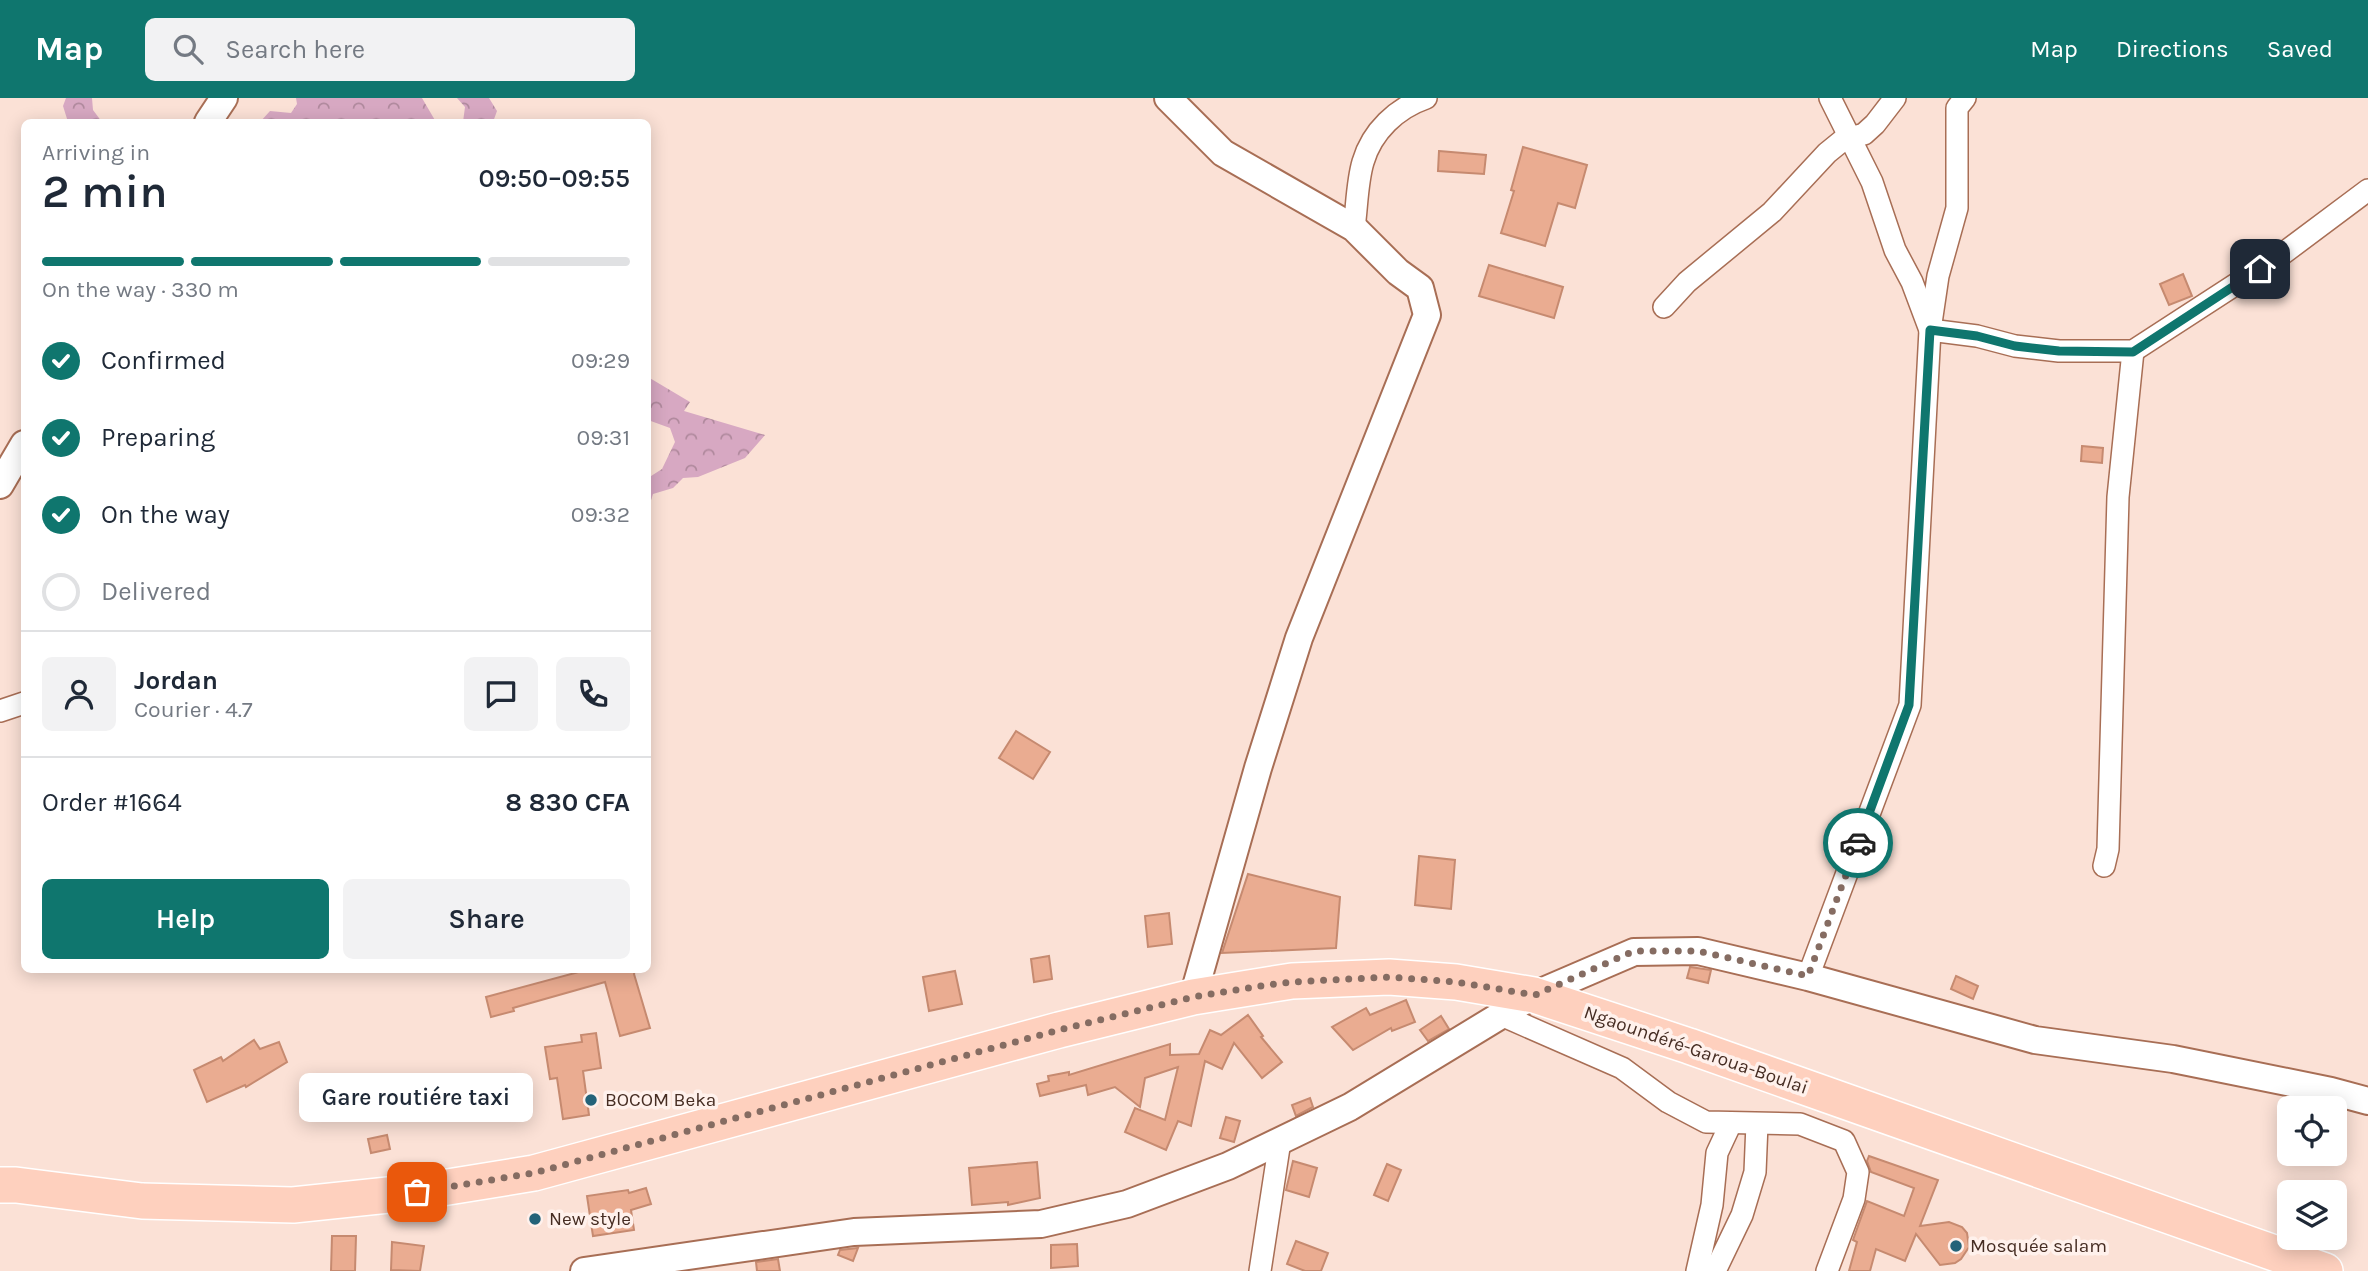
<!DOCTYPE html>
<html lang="en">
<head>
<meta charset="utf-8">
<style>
  body { margin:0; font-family:Karla,sans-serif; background:#f2f2f3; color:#1f2937; height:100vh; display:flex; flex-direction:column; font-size:26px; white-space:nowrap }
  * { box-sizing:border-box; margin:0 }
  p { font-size:23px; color:#747a83 }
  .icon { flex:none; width:38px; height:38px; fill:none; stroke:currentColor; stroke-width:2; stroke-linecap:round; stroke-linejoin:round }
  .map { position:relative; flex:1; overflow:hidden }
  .sheet { position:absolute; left:21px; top:21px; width:630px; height:854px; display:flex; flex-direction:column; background:#fff; border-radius:10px; box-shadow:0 4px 18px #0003 }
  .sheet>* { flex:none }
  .buttons { position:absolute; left:2277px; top:998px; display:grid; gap:14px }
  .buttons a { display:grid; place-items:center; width:70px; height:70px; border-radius:10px; background:#fff; box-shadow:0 4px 18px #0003; font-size:35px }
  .pin { position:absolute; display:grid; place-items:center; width:60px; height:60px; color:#fff; margin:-30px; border-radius:14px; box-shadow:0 4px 10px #0006 }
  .courier { position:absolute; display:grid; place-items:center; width:70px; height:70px; margin:-35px; border:5px solid #0f766e; border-radius:50%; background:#fff; color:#222; box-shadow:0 2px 9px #0007 }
  .bubble { position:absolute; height:49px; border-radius:10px; background:#fff; box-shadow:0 4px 18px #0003; font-size:23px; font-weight:600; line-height:49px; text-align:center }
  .head em { font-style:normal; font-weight:600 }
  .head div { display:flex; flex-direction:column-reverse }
  .head { display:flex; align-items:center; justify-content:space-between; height:119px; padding:0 21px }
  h1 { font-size:46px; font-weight:600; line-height:52px }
  .bar { display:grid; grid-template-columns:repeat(4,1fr); gap:10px 7px; align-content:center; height:84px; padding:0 21px }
  .bar i { height:9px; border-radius:5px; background:#e0e1e3 }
  .bar .active { background:#0f766e }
  .bar p { grid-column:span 4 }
  .line { display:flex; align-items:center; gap:18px; padding:0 21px; border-top:2px solid #e0e1e3 }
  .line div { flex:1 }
  .round { display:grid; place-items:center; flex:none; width:74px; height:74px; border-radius:10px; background:#f2f2f3 }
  ol { padding:0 21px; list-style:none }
  li { display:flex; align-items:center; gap:21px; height:77px }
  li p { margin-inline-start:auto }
  li .icon { padding:7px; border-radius:50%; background:#0f766e; color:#fff; stroke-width:4 }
  li:last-child { color:#747a83 }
  li i { width:38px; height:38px; border:4px solid #e0e1e3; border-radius:50% }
  .button { display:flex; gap:14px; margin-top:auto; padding:14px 21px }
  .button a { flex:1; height:80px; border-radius:10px; background:#0f766e; color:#fff; font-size:28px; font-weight:600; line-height:80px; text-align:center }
  .button a+a { background:#f2f2f3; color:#1f2937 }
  header { display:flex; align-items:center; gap:42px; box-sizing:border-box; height:98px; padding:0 35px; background:#0f766e; color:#fff }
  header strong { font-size:33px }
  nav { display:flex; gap:38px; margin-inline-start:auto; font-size:24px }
  .search { width:490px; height:63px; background:#f2f2f3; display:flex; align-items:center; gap:18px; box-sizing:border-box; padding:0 24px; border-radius:10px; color:#747a83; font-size:26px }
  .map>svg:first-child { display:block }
  .forest { fill:url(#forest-crowns) }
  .building { fill:#eaac91; stroke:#c68a70; stroke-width:2 }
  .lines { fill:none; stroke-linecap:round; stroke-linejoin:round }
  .minor-casing { stroke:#a86e55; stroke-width:24 }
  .tertiary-casing { stroke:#a86e55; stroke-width:30 }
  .trunk-casing { stroke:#fff; stroke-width:38 }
  .minor { stroke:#fff; stroke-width:21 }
  .tertiary { stroke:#fff; stroke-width:26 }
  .trunk { stroke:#fed0be; stroke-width:35 }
  .done { stroke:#856c62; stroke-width:7; stroke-dasharray:0 12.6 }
  .route { stroke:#0f766e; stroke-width:9 }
  .poi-dot { fill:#246379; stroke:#fff1ec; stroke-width:2.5 }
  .labels { text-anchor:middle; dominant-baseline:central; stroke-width:7; stroke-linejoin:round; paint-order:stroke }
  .street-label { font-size:19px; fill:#462d23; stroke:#fff1ec }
  .poi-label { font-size:19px; fill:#462d23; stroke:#fff1ec; text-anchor:start }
</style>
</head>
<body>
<header>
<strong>Map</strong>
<div class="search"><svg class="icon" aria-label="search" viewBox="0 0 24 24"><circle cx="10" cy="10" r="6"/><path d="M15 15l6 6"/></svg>Search here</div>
<nav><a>Map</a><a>Directions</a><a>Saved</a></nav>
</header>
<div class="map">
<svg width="2368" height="1173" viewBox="0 0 2368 1173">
  <defs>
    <pattern id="forest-crowns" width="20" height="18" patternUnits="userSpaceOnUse" patternTransform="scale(1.75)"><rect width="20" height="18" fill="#d7a8c2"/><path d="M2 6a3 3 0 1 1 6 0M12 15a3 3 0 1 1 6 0" fill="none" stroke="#b0899d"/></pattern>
  </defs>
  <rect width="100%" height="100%" fill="#fbe1d6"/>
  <!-- forest -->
  <g class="forest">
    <path d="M66,0H92L93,12L102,24H68L63,8Z"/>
    <path d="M296,0H422L436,24H260L270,13L291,15L297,6Z"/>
    <path d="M457,0H489L497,13L493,24H463L465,9Z"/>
    <path d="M648,279L690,304L684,313L765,337L745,360L698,379L683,380L673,390L653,396L648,411V380L662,371L675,344L670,330L648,322Z"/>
  </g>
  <!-- building -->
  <g class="building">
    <path d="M1523,49L1587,67L1575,110L1558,105L1545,148L1501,135L1514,93L1511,92Z"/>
    <path d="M1439,53L1486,57L1484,76L1438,73Z"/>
    <path d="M1489,167L1563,189L1554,220L1479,198Z"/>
    <path d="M2183,176L2192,198L2169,207L2160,186Z"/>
    <path d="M2082,348L2103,350L2102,365L2081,363Z"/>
    <path d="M1016,633L1050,654L1033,681L999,660Z"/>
    <path d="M1419,758L1455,762L1451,811L1415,807Z"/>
    <path d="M1248,776L1340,799L1336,850L1222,855Z"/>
    <path d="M1169,815L1172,846L1148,849L1145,818Z"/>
    <path d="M1049,858L1052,881L1034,884L1031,861Z"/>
    <path d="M1690,869L1711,872L1708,885L1687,880Z"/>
    <path d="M586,872H635L634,876L650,930L620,938L605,884L513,910L514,913L491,919L486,899Z"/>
    <path d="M955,873L962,906L929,913L923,879Z"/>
    <path d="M1956,878L1978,888L1973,901L1951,891Z"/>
    <path d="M1406,902L1415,924L1392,933L1391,930L1353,952L1332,929L1366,910L1370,917Z"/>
    <path d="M1248,917L1263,938L1261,939L1282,964L1262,980L1234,945L1222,971L1205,963L1191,1028L1178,1023L1166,1052L1125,1034L1135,1010L1165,1022L1178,969L1145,980L1140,1009L1115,989L1088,997L1086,987L1040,998L1037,986L1049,983L1048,978L1069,974V977L1170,946V957L1199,956L1210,932L1221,937Z"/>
    <path d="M1441,918L1449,931L1428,943L1420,932Z"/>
    <path d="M596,935L601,970L583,973L589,1017L563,1021L557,980L550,981L545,949L582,944L581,937Z"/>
    <path d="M254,942L260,951L279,944L287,964L246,989L245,987L207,1004L194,972L221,959L223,963Z"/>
    <path d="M355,992L359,1005L342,1010L338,997Z"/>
    <path d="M1310,1000L1313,1009L1296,1018L1292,1007Z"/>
    <path d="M1226,1019L1240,1023L1234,1044L1220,1040Z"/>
    <path d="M387,1037L390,1051L371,1055L368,1041Z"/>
    <path d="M1869,1058L1938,1082L1920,1128L1949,1124L1962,1129L1967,1135L1969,1149L1961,1161L1955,1165L1940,1167L1916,1136L1905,1163L1876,1151L1870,1173H1849L1857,1144L1853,1142L1867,1103L1904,1118L1914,1090L1871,1074L1867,1063Z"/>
    <path d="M1293,1063L1317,1070L1309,1099L1286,1092Z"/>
    <path d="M1037,1064L1040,1100L1008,1107V1104L972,1107L969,1070Z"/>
    <path d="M1387,1066L1401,1072L1388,1103L1374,1097Z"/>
    <path d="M646,1090L651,1106L631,1112L634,1132L593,1138L587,1098L628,1092L629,1095Z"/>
    <path d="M332,1138H356L355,1173H331Z"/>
    <path d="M1296,1143L1328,1155L1321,1173H1305L1287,1166Z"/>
    <path d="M392,1144L424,1148L420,1173L391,1172Z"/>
    <path d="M1077,1146L1078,1168L1051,1170V1147Z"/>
    <path d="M858,1150L853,1163L838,1157L840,1152Z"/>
    <path d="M778,1161L780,1173H757L756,1164Z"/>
  </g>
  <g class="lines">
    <!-- minor casing -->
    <g class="minor-casing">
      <g id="minor">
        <path d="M1830,0L1872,84L1895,152L1912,184L1930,232L1977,238L2015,248L2059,253H2133L2281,157L2368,92"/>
        <path d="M1354,130C1357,109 1357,84 1363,64C1372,33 1397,10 1426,0"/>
        <path d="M1664,209L1687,184L1772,114L1827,55L1843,42L1864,36L1875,26L1895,0"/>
        <path d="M0,613L24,605"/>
        <path d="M2104,768L2108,751L2118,399L2133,253"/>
        <path d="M1808,879L1910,607L1930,232L1938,178L1957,110V10L1965,0"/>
        <path d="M1501,917L1622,970L1668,1004L1706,1024L1800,1026L1844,1043L1858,1074L1854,1101L1827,1173"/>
        <path d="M1260,1173L1280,1043"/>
        <path d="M1697,1173L1712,1107L1717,1055L1731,1025"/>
        <path d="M1715,1173L1742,1117L1755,1074L1757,1026"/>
      </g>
    </g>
    <!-- tertiary casing -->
    <g class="tertiary-casing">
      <g id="tertiary">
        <path d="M1168,0L1223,55L1354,130L1398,174L1420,190L1427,217L1299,540L1258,670L1193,899"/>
        <path d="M208,24L224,0"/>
        <path d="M0,387L24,346"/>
        <path d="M584,1173L854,1134L1041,1126L1127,1106L1228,1068L1350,1009L1534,897L1634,854L1698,853L1808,879L2035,942L2173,961L2331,993L2368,1003"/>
      </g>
    </g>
    <!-- trunk casing -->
    <g class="trunk-casing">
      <path id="trunk" d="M0,1087H16L142,1103L293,1107L417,1094L534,1075L1059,932L1193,899L1292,883L1389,879L1456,884L1534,897L1689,948L2325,1173"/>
    </g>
    <!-- minor -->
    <use href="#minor" class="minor"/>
    <!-- tertiary -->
    <use href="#tertiary" class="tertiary"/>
    <!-- trunk -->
    <use href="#trunk" class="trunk"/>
  </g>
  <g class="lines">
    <!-- done -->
    <path class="done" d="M417,1094L534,1075L1059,932L1193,899L1267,887L1292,884L1389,879L1456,884L1535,897L1634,853H1698L1808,878L1858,745"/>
    <!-- route -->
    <path class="route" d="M1858,745L1909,607L1930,232L1977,238L2015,248L2059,253L2133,254L2260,171"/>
  </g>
  <!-- markers -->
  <g class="poi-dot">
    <circle cx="591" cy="1002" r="7"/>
    <circle cx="535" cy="1121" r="7"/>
    <circle cx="1956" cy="1148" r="7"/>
  </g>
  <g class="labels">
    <!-- street labels -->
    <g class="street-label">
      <text transform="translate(1696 952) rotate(19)">Ngaoundéré-Garoua-Boulai</text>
    </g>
    <!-- poi labels -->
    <g class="poi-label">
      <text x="605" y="1002">BOCOM Beka</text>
      <text x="549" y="1121">New style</text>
      <text x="1970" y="1148">Mosquée salam</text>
    </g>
  </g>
</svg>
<div class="buttons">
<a><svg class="icon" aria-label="locate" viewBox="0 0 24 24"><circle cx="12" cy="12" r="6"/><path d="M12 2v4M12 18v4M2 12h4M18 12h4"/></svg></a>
<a><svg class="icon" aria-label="layers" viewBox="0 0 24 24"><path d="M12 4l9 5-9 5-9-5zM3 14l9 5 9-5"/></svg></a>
</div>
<div class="pin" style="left:417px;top:1094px;background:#ea580c"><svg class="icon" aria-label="bag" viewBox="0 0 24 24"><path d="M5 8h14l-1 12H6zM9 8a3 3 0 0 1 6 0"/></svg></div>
<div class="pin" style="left:2260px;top:171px;background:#1f2937"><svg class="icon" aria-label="home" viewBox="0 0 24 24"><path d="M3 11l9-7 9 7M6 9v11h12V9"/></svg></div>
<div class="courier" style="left:1858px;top:745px"><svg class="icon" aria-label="car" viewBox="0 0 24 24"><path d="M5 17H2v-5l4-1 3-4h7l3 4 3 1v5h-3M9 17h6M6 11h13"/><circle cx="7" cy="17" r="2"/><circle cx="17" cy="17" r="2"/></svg></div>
<div class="bubble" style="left:299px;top:975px;width:234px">Gare routiére taxi</div>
<section class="sheet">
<div class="head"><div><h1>2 min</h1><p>Arriving in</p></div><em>09:50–09:55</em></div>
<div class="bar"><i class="active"></i><i class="active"></i><i class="active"></i><i></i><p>On the way · 330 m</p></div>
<ol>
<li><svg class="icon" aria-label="check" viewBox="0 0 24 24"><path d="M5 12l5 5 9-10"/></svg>Confirmed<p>09:29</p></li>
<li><svg class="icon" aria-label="check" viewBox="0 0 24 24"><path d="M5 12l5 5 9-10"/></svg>Preparing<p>09:31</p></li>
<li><svg class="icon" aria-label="check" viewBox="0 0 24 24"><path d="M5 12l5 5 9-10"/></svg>On the way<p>09:32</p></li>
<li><i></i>Delivered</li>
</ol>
<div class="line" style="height:126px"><a class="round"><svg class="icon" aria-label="person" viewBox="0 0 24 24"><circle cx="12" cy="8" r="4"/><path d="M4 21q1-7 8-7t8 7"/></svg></a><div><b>Jordan</b><p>Courier · 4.7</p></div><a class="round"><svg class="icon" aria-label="chat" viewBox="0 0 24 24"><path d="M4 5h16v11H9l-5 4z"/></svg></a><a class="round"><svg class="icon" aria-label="phone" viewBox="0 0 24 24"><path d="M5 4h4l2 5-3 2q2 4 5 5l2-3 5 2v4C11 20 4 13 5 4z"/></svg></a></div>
<div class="line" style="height:91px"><div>Order #1664</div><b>8 830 CFA</b></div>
<div class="button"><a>Help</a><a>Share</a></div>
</section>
</div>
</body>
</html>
